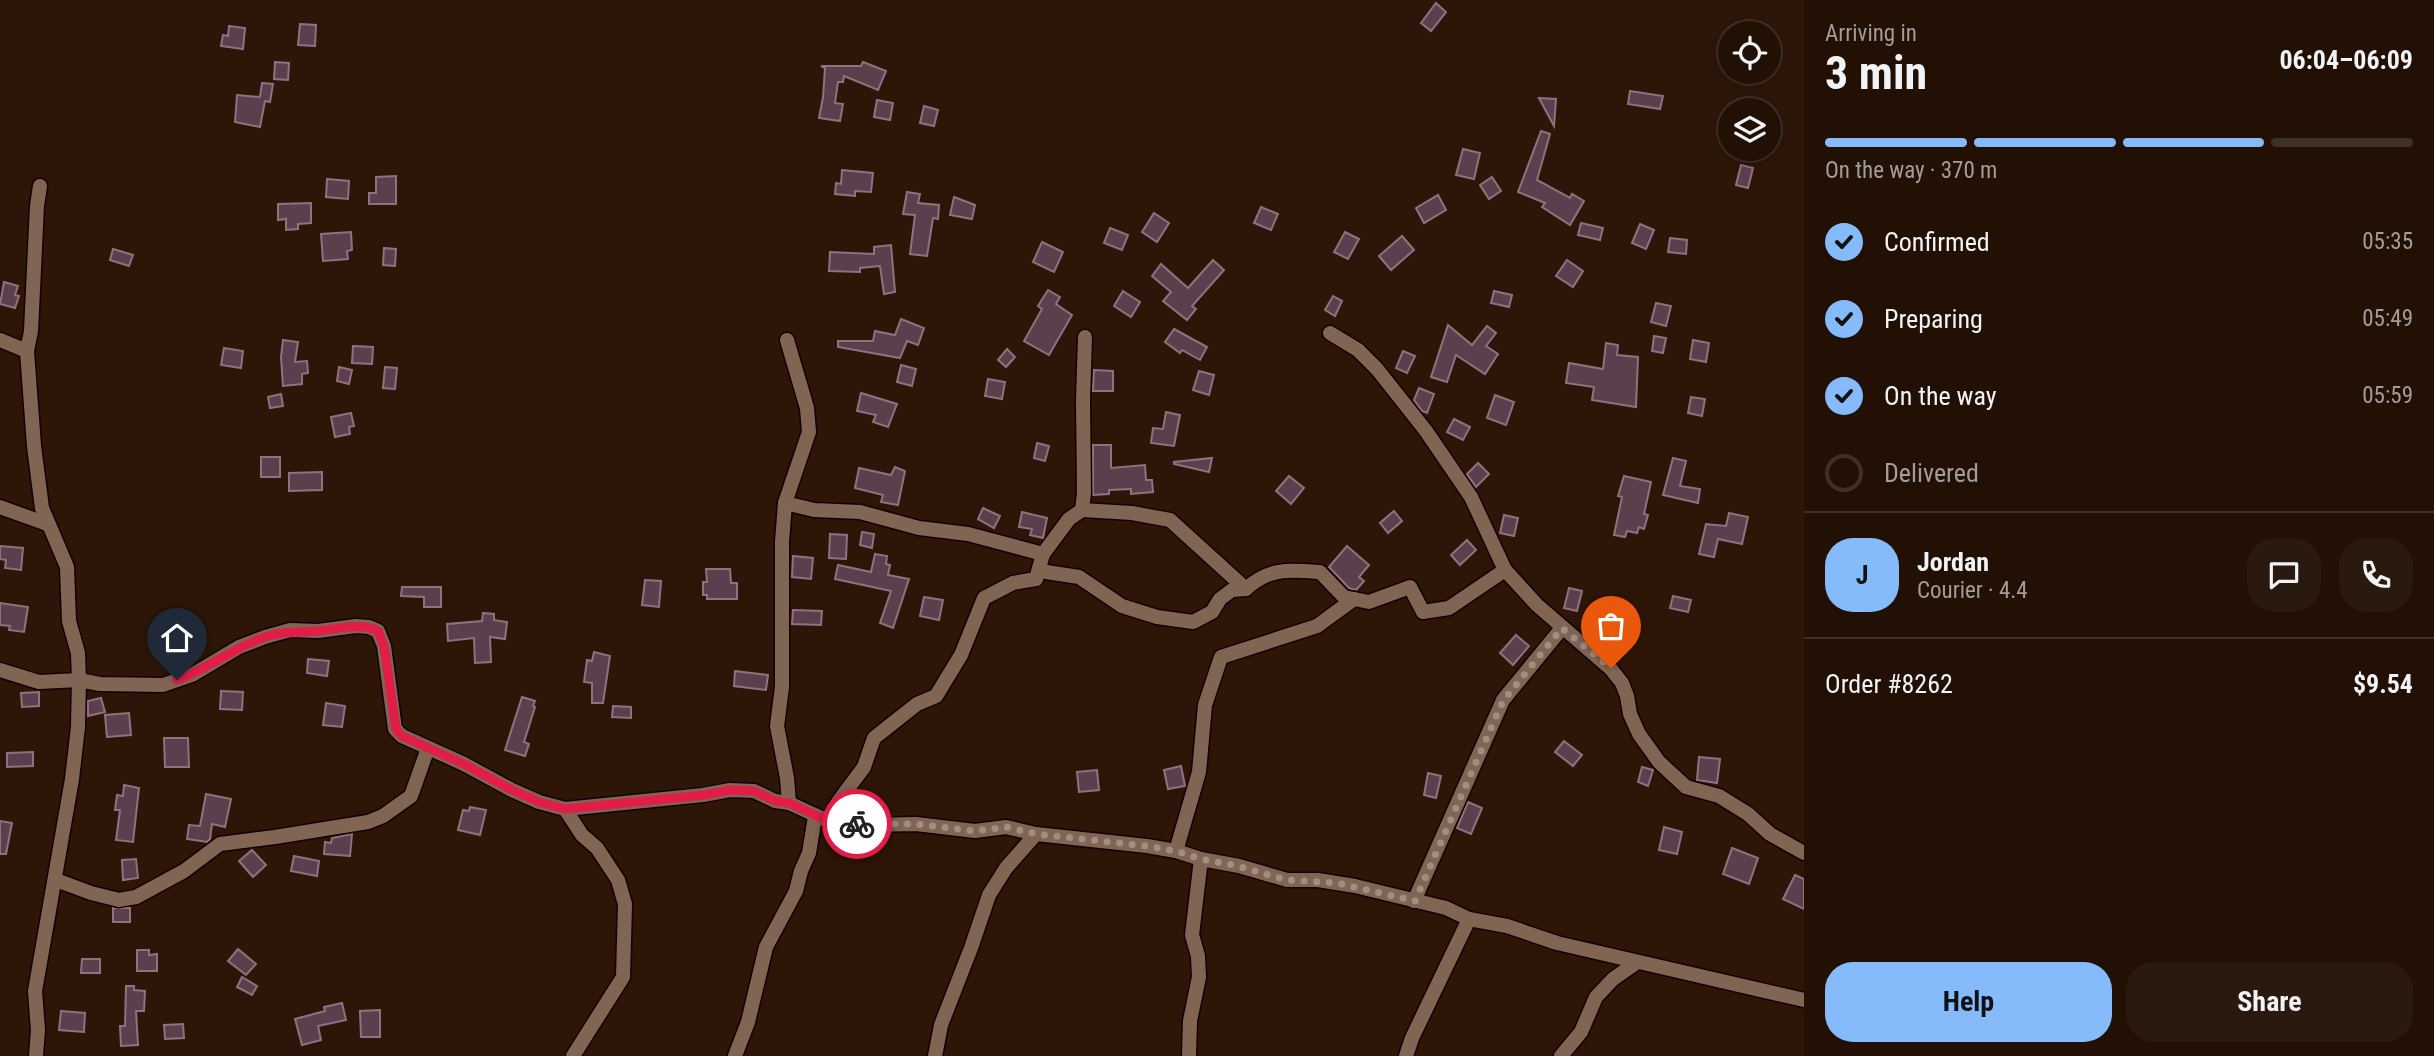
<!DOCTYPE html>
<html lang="en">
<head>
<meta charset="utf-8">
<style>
  body { margin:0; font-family:"Roboto Condensed",sans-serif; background:#2a190f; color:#f1f3f6; height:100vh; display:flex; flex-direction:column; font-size:26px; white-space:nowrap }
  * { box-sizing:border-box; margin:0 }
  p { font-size:23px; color:#a29d9a }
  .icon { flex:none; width:38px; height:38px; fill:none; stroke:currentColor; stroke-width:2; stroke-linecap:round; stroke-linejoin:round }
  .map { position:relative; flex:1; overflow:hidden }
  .details { display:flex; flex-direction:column; background:#221005; width:630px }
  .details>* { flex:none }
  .controls { position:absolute; left:1718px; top:21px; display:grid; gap:14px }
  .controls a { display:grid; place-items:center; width:63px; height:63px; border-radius:50%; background:#221005; box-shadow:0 4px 10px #0003,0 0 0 2px #3f3027; font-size:35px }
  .pin { position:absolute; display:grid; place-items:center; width:60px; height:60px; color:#fff; margin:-72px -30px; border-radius:50% 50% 50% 0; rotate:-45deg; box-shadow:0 0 7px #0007 }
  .pin .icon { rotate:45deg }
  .courier { position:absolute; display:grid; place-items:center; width:70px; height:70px; margin:-35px; border:5px solid #e11d48; border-radius:50%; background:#fff; color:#222; box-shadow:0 2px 9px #0007 }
  .summary em { font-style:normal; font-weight:700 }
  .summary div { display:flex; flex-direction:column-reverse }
  .summary { display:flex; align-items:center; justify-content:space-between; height:119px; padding:0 21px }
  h1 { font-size:46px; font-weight:700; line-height:52px }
  .bar { display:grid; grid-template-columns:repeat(4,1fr); gap:10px 7px; align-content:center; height:84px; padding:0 21px }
  .bar i { height:9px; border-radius:5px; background:#3f3027 }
  .bar .selected { background:#85bbfb }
  .bar p { grid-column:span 4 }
  .line { display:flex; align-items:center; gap:18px; padding:0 21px; border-top:2px solid #3f3027 }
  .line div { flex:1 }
  .round { display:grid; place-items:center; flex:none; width:74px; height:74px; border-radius:28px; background:#2a190f }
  ol { padding:0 21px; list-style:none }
  li { display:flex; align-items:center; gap:21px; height:77px }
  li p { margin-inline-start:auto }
  li .icon { padding:7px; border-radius:50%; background:#85bbfb; color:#111; stroke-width:4 }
  li:last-child { color:#a29d9a }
  li i { width:38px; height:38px; border:4px solid #3f3027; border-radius:50% }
  .action { display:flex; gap:14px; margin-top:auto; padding:14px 21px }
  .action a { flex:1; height:80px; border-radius:28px; background:#85bbfb; color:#111; font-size:28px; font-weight:700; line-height:80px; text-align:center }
  .action a+a { background:#2a190f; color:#f1f3f6 }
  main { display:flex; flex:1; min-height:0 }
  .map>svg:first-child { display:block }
  .building { fill:#5b3f4d; stroke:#917180; stroke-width:2 }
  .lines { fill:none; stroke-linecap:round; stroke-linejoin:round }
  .minor-casing { stroke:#140200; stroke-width:17 }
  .minor { stroke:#816554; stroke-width:14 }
  .done { stroke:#a18e83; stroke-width:7; stroke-dasharray:0 12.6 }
  .route { stroke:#e11d48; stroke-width:9 }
</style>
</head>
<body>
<main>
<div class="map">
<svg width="1804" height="1056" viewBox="0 0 1804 1056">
  <rect width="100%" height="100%" fill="#2d1607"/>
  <!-- building -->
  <g class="building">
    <path d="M1436,3L1446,12L1431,31L1421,23Z"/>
    <path d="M300,24L316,25L315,46L298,45Z"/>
    <path d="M229,26L245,28L243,49L221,46L223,35L228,36Z"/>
    <path d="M275,62L289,63L288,80L274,79Z"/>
    <path d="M863,62L886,71L878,90L844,76L843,82H838L835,103L843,104L840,121L819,118L823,97L825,68L821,66H861Z"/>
    <path d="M262,83L273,84L270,102L265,101L260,127L235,122L237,95L260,97Z"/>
    <path d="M1630,91L1663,96L1660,109L1628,104Z"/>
    <path d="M1539,98L1556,99L1554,126Z"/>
    <path d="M877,100L893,103L890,120L874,117Z"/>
    <path d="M924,106L938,110L934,126L920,123Z"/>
    <path d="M1541,131L1550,134L1537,180L1570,198L1572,194L1584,201L1570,225L1542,207L1545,203L1518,192Z"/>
    <path d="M1463,149L1480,153L1474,179L1456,175Z"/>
    <path d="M1741,165L1753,168L1748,188L1736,185Z"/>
    <path d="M842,170L873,173L871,192L855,191V196L835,194L836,183L841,184Z"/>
    <path d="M396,176V204H369V193H376V177Z"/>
    <path d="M1492,177L1501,191L1489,199L1480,185Z"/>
    <path d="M327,179L349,181L348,199L326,197Z"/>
    <path d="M907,192L920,194L918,203L939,205L938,219L933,218L927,256L910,254L915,215L903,214Z"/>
    <path d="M1438,195L1446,210L1424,223L1416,208Z"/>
    <path d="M954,197L975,205L972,219L950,215Z"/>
    <path d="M311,203V223L298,224V229L286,230V219L278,220V204Z"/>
    <path d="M1261,207L1278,214L1271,230L1254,223Z"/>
    <path d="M1154,213L1169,223L1157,242L1142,232Z"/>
    <path d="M1581,223L1603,228L1600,240L1578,235Z"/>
    <path d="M1640,224L1654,230L1646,249L1632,243Z"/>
    <path d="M1110,228L1128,235L1122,250L1104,243Z"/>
    <path d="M351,232L352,250L347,251L348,259L323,261L321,234Z"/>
    <path d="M1345,232L1359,239L1348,259L1334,252Z"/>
    <path d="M1402,236L1414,250L1391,270L1379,256Z"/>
    <path d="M1670,238L1687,240L1686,254L1668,252Z"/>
    <path d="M1042,242L1063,252L1054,272L1033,262Z"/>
    <path d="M891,245L895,292L884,294L880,266L860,268V272L829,271L830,252L874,254V247Z"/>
    <path d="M384,248L396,249L395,266L383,265Z"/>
    <path d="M113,249L133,255L129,266L110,260Z"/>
    <path d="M1213,260L1224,270L1192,306L1196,309L1187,320L1163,301L1171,292L1152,276L1161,264L1188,288Z"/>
    <path d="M1567,260L1583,271L1573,287L1556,276Z"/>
    <path d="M4,282L18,286L15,295L19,296L15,308L0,304Z"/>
    <path d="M1048,290L1060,297L1056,304L1072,315L1049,355L1024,341L1042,309L1038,306Z"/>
    <path d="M1123,291L1140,302L1131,317L1114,306Z"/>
    <path d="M1494,291L1512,295L1509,307L1491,303Z"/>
    <path d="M1333,296L1342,301L1335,316L1325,310Z"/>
    <path d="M1656,303L1671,306L1666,326L1651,322Z"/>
    <path d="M901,319L924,328L918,345L907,341L900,358L838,347V341H873L875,331L895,335Z"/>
    <path d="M1448,325L1472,345L1487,326L1496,333L1486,346L1498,354L1485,374L1456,355L1447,382L1431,377Z"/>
    <path d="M1174,329L1207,347L1200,360L1182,350L1180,353L1165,342Z"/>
    <path d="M1654,336L1666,338L1663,353L1652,351Z"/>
    <path d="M283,340L298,342L295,362L307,361L308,373L302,374V384L283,386L281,357Z"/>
    <path d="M1693,340L1709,343L1706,362L1690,359Z"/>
    <path d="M1606,343L1618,345L1617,355L1638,357L1636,407L1592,400L1594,387L1566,383L1569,363L1603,369Z"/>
    <path d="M353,346L373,347L372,364L352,363Z"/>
    <path d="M224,348L243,351L241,368L221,365Z"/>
    <path d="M1007,349L1015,357L1006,367L998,360Z"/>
    <path d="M1403,351L1415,356L1407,373L1396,368Z"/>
    <path d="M901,365L916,369L912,386L897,382Z"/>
    <path d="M339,367L352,370L349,384L337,381Z"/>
    <path d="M385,367L397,368L395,389L383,388Z"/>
    <path d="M1094,370L1113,371V391H1093Z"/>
    <path d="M1199,371L1214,375L1209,395L1193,390Z"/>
    <path d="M988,379L1005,382L1002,399L985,396Z"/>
    <path d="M1419,388L1434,394L1427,413L1422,411L1414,400Z"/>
    <path d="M861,393L897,404L888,427L873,422L876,415L857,411Z"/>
    <path d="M281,394L283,406L270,408L268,397Z"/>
    <path d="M1495,395L1514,402L1506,425L1487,418Z"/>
    <path d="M1691,397L1705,399L1702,416L1688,413Z"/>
    <path d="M1166,412L1180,415L1174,446L1151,443L1153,428L1163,429Z"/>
    <path d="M351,413L354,426L349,427L350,434L335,437L331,417Z"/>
    <path d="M1454,419L1470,427L1463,440L1447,432Z"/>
    <path d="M1037,443L1049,446L1045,461L1034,458Z"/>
    <path d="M1093,445H1111V468L1145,465L1146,480H1152L1153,492L1131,494V489L1109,490V494L1093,495Z"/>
    <rect x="261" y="457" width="19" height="20"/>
    <path d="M1212,458L1209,472L1174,464V462Z"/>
    <path d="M1673,458L1686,461L1680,486L1700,489L1698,503L1663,495Z"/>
    <path d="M1478,463L1489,474L1476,487L1467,474Z"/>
    <path d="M895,467L905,471L898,505L881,502L883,495L855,488L859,468L891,475Z"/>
    <path d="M322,472V490L289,491V473Z"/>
    <path d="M1289,476L1304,488L1291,504L1276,491Z"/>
    <path d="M1624,476L1651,482L1644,514L1648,515L1644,529L1639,527L1637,533L1627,531L1625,537L1614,535L1622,497L1618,496Z"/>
    <path d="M983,508L1000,516L994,528L978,519Z"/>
    <path d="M1394,511L1402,521L1388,533L1380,523Z"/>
    <path d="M1022,512L1047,518L1043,538L1030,535L1032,529L1019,527Z"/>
    <path d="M1729,513L1748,517L1742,544L1718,539L1714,557L1699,554L1706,524L1726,526Z"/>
    <path d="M1504,515L1518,518L1514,536L1500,533Z"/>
    <path d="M862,532L874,534L872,548L860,545Z"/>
    <path d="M830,534L847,535L846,559L829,558Z"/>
    <path d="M1467,540L1476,550L1460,565L1451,555Z"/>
    <path d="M0,546L23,548L21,570L5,568L6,560L0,559Z"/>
    <path d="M1347,546L1369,565L1359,577L1364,581L1356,590L1349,588L1329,567Z"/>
    <path d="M875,554L887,556L886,564L890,565L888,575L909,579L893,628L880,623L891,591L835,579L838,565L871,572Z"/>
    <path d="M793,556L813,558L811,579L792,577Z"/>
    <path d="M706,569H730L731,583H737V599H707V595H703V582H707Z"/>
    <path d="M645,580L661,581L659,607L642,605Z"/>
    <path d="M402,587H441V607H424V597L401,596Z"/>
    <path d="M1569,588L1582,591L1577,611L1564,608Z"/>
    <path d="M1673,596L1691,600L1688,612L1670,608Z"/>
    <path d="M924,597L943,600L939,620L920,616Z"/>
    <path d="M0,603L28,607L24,632L9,630L10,626L0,625Z"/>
    <path d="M793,610L822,611L821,625L792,624Z"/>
    <path d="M483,613L494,614V620L507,622L505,639L490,637L491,662L475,663L474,638L448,641L447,624L482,621Z"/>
    <path d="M1516,635L1529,646L1513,665L1500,653Z"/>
    <path d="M594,652L610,656L603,703H592V683L584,682L587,660L592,661Z"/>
    <path d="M308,659L329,661L327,676L307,673Z"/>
    <path d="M735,671L768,675L766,690L734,686Z"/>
    <path d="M221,691L243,692L242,710L220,709Z"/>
    <path d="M39,692V706L22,707L21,693Z"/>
    <path d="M522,697L535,701L533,706L535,707L524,742L529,744L525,756L505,750Z"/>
    <path d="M101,698L105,712L88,716V701Z"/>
    <path d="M326,703L345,706L342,727L323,725Z"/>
    <path d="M613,706L631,707V718L612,717Z"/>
    <path d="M129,713L131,735L107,737L105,715Z"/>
    <path d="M164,738H188L189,767H165Z"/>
    <path d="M1564,741L1582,755L1573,766L1555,752Z"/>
    <path d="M33,752V766L7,767V753Z"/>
    <path d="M1699,757L1720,759L1717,783L1697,780Z"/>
    <path d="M1181,766L1185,786L1168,789L1164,770Z"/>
    <path d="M1642,767L1653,770L1648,786L1638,782Z"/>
    <path d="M1097,770L1099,790L1079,792L1077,772Z"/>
    <path d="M1428,773L1441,776L1436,798L1424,795Z"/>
    <path d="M124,785L139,788L133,842L116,840L120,810H115L117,795L123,796Z"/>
    <path d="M206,794L231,799L225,827L212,824L210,839L207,842L187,839L189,825L200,826Z"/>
    <path d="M1468,802L1482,808L1471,834L1457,828Z"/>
    <path d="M470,807L486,810L480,835L458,830L463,810L469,811Z"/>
    <path d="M0,821L12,823L6,854H0Z"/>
    <path d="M1664,827L1682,832L1677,854L1659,850Z"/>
    <path d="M352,834L350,856L324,854L325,842L331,843L332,838Z"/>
    <path d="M1732,848L1758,858L1749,884L1723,874Z"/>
    <path d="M252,850L266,865L253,877L239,861Z"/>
    <path d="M294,856L319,861L317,876L291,871Z"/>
    <path d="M136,859L138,878L123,880L122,860Z"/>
    <path d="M1795,875L1804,879V909L1783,899Z"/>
    <rect x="113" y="908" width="17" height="14"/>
    <path d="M238,949L256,964L246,975L228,961Z"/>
    <path d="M137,950H149V955L157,954V971H137Z"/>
    <path d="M82,959H100V973H81Z"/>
    <path d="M242,977L257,986L252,995L237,987Z"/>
    <path d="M126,986H134V990L145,991L144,1011H136L138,1045L121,1046L120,1026H125Z"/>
    <path d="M342,1003L346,1020L318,1026L321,1040L302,1045L295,1019L325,1011L324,1007Z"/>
    <path d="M380,1010V1037H361L360,1011Z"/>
    <path d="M61,1011L85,1013L84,1032L59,1030Z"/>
    <path d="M183,1024L184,1038L165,1039L164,1025Z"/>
  </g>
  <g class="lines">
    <!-- minor casing -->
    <g class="minor-casing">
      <g id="minor">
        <path d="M1330,333L1358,350L1377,369L1426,431L1471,497L1505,570L1537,605L1611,669L1622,683L1627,696L1630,714L1639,734L1659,762L1686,787L1719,796L1748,814L1770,834L1804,853"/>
        <path d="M1085,337L1083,400L1084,493L1082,510L1132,513L1170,520L1246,589"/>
        <path d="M0,340L27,351"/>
        <path d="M787,340L807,408L809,432L785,503L782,542V687L777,726L787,778L789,803"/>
        <path d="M785,503L814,510L860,512L919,528L968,534L1043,554L1036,579L1013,583L984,598L961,655L936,696L917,704L874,738L864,767L838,802L828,821"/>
        <path d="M0,507L47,524"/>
        <path d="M1043,554L1069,519L1082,510"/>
        <path d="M1040,571L1079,577L1122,606L1157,617L1193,622L1212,612L1220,599L1232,590L1246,589C1269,567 1291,570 1320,572L1344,597L1369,602L1410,587L1423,612L1449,608L1505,570"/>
        <path d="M0,670L39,682L79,680L100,684L163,685L192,675L239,647L265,637L290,630L318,631L356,626L369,627L378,631L384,646L395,729L402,736L464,764L512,790L539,802L565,809L703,795L730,790L754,791L775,801L789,803L828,821L867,825L916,824L975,831L1006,827L1036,834L1147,846L1176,851L1201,859L1239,866L1287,880H1318L1355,886L1446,908L1469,919L1507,926L1557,943L1804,1000"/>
        <path d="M565,809L582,835L597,848L618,880L625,904L623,977L573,1056"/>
        <path d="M1176,851L1199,772L1205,705L1221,657L1317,626L1354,599"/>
        <path d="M56,880L91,893L119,900L136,897L184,871L220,844L275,837L368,822L383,816L411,796L428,748"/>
        <path d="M1414,901L1503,700L1562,628"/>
        <path d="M36,1056L38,1030L35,991L72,779L78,727L79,680L78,653L69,621L67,567L42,508L34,446L27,351L31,331L37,206L40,186"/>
        <path d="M735,1056L748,1022L766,947L796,891L801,871L809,853L815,817"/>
        <path d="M935,1056L941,1025L971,948L989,895L1006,868L1036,834"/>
        <path d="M1189,1056L1190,1021L1199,977L1198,956L1192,935L1201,859"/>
        <path d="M1406,1056L1412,1038L1469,919"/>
        <path d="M1561,1056L1581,1032L1596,997L1613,979L1636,963"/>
      </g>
    </g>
    <!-- minor -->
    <use href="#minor" class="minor"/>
  </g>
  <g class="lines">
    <!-- done -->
    <path class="done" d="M857,824H916L975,831L1006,827L1036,834L1147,846L1176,851L1201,859L1238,866L1286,880L1337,883L1415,901L1503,701L1562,628L1611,668"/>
    <!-- route -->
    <path class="route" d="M177,680C208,669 234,647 265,637C289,629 303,634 325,630C343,628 361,623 378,631L384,646L396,729L402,736L464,764L512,790L539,802L565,809L704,795L730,790L754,791L775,801L789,803L828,821L857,824"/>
  </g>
</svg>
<div class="controls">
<a><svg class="icon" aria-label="locate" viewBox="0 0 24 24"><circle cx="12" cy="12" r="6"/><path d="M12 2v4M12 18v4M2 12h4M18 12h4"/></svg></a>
<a><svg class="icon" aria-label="layers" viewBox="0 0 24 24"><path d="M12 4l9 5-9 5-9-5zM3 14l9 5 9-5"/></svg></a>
</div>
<div class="pin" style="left:1611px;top:668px;background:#ea580c"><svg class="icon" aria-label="bag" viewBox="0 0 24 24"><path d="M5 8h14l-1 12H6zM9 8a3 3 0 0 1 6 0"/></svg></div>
<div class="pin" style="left:177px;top:680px;background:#1f2937"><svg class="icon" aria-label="home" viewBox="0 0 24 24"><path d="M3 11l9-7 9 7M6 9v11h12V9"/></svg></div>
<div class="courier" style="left:857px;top:824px"><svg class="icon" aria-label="bike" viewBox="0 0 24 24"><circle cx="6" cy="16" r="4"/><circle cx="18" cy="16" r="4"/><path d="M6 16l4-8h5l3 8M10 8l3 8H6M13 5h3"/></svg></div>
</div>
<section class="details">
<div class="summary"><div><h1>3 min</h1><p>Arriving in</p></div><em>06:04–06:09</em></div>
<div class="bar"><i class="selected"></i><i class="selected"></i><i class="selected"></i><i></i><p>On the way · 370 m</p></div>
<ol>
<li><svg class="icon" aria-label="check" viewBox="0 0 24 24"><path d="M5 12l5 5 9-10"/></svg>Confirmed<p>05:35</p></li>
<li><svg class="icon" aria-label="check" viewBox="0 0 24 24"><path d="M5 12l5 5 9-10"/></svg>Preparing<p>05:49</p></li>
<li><svg class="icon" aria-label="check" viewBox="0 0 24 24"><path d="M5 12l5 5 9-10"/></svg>On the way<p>05:59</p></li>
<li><i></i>Delivered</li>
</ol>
<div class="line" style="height:126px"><b class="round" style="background:#85bbfb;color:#111">J</b><div><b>Jordan</b><p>Courier · 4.4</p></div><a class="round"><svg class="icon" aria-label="chat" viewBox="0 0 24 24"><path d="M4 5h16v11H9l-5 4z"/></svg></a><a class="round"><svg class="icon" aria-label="phone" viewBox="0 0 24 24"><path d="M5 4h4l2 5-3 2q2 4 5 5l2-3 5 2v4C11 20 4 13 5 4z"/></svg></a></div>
<div class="line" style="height:91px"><div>Order #8262</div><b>$9.54</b></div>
<div class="action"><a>Help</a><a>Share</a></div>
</section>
</main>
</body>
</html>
